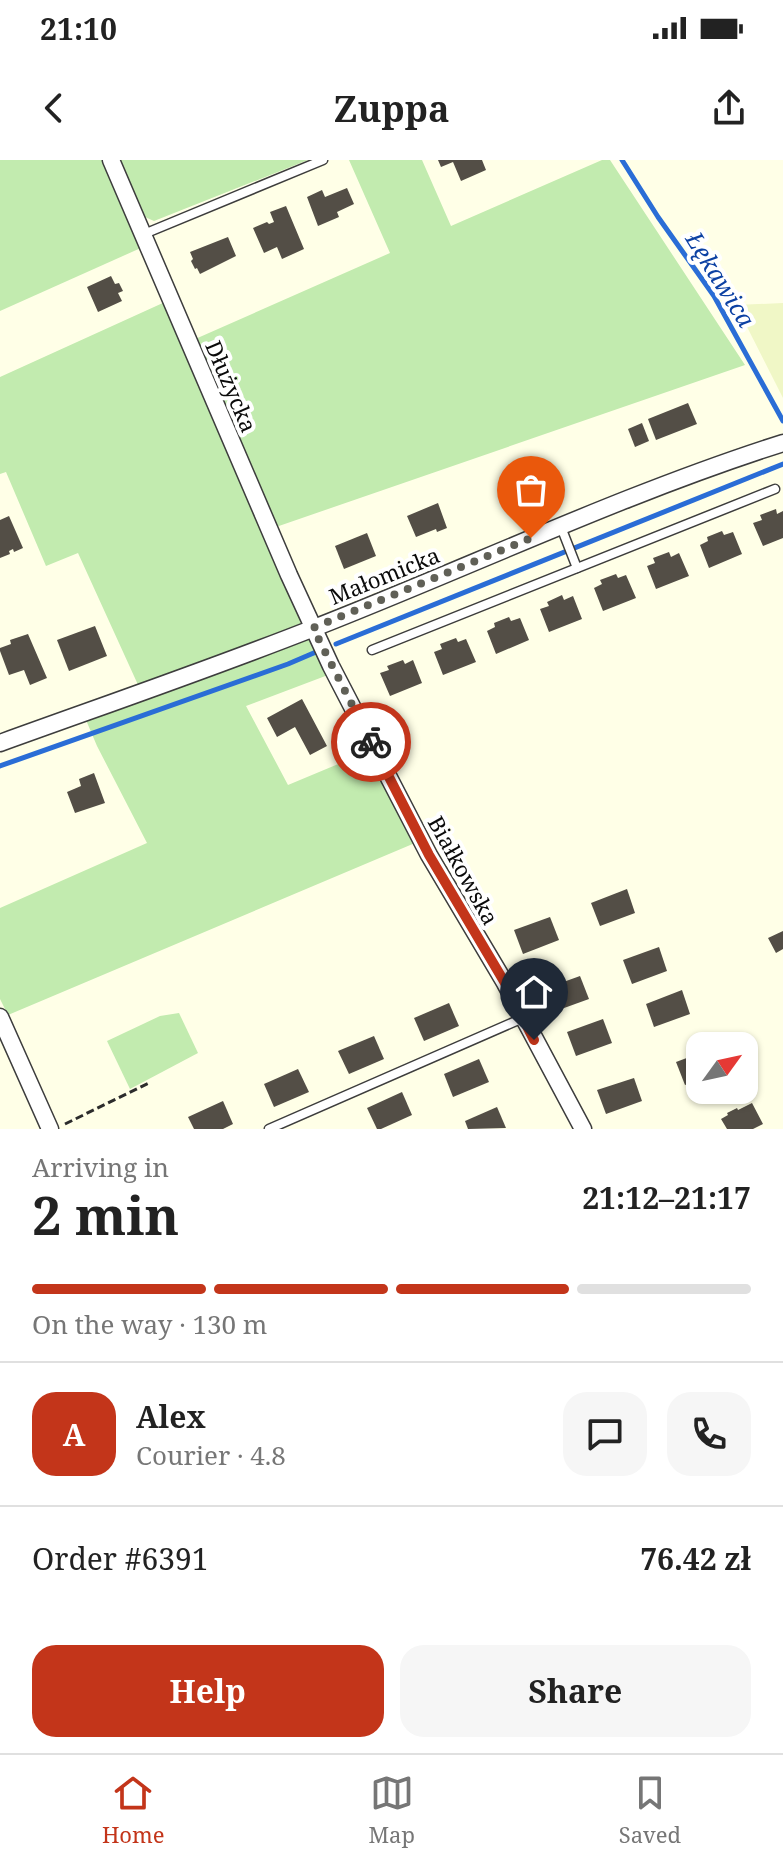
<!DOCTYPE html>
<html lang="en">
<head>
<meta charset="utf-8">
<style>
  body { margin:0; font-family:"Noto Serif",serif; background:#f6f6f6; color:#222; height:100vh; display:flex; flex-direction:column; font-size:30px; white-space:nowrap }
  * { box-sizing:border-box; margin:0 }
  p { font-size:26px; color:#767676 }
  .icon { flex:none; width:44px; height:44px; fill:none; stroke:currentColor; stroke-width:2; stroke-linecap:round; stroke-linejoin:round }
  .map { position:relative; height:969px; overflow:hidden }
  .side { display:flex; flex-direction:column; background:#fff; flex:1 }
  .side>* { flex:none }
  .needle { width:52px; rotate:57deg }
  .tools { position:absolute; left:686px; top:872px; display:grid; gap:16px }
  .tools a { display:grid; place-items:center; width:72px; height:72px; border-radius:16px; background:#fff; box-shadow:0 2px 6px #0004; font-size:40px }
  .pin { position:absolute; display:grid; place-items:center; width:68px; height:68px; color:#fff; margin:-82px -34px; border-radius:50% 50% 50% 0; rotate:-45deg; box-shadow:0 0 8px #0007 }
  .pin .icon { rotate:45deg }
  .courier { position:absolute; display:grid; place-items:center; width:80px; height:80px; margin:-40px; border:6px solid #c3351a; border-radius:50%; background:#fff; color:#222; box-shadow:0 2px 10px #0007 }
  .headline em { font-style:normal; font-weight:700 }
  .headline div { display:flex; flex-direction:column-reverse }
  .headline { display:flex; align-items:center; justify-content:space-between; height:136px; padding:0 32px }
  h1 { font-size:52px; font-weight:700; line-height:60px }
  .bar { display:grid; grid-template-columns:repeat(4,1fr); gap:12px 8px; align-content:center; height:96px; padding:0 32px }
  .bar i { height:10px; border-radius:6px; background:#e0e0e0 }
  .bar .selected { background:#c3351a }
  .bar p { grid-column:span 4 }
  .line { display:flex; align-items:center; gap:20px; padding:0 32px; border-top:2px solid #e0e0e0 }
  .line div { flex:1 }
  .round { display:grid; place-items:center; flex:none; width:84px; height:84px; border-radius:24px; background:#f6f6f6 }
  .cta { display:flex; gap:16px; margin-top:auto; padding:16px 32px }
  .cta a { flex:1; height:92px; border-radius:24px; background:#c3351a; color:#fff; font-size:32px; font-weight:700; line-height:92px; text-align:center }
  .cta a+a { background:#f6f6f6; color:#222 }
  .status { display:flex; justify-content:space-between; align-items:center; height:56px; padding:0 40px; background:#fff; direction:ltr }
  .status svg { height:22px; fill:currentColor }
  header { display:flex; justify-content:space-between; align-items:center; height:104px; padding:0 32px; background:#fff; font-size:36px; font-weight:700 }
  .tabs { display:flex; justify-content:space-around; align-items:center; height:112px; border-top:2px solid #e0e0e0; background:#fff; font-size:22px; color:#767676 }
  .tabs a { display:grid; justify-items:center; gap:4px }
  .tabs .selected { color:#c3351a }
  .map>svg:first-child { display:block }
  .farmland { fill:#f0f7c6 }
  .green { fill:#c2ebaf }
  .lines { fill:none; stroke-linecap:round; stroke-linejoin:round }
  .stream { stroke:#2a6dd6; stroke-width:5 }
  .building { fill:#534e46 }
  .lane-casing { stroke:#3d3d3d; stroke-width:11 }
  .street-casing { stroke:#3d3d3d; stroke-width:19 }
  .path { stroke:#2c2c2c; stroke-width:3; stroke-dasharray:8 4; stroke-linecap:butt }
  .lane { stroke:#fff; stroke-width:8 }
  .street { stroke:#fff; stroke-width:16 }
  .done { stroke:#606057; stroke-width:8; stroke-dasharray:0 14.4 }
  .route { stroke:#c3351a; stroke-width:10 }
  .labels { text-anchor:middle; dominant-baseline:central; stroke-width:8; stroke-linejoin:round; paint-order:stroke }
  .street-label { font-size:22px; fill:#0a0a0a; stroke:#fff }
  .water-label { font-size:24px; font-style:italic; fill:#0c41a3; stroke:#fff }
</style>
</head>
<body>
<div class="status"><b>21:10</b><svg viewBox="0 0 49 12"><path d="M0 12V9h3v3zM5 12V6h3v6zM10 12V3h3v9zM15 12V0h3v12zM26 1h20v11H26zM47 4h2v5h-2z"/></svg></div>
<header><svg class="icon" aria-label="back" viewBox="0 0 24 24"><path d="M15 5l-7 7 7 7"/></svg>Zuppa<svg class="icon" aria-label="share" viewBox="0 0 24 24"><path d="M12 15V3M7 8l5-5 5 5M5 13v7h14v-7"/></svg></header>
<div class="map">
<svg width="783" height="969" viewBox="0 0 783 969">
  <rect width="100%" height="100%" fill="#ffffe7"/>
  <!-- farmland -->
  <path class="farmland" d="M783,143V238L736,145Z"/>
  <!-- green -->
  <g class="green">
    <path d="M0,0H105L143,87L0,151Z"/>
    <path d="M116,0H308L154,61L145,57L139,51Z"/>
    <path d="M349,0H422L451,66L602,0H610L745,205L276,367L193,180L390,93Z"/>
    <path d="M165,142L302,455L300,465L224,497L139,527L78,393L46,406L6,312L0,314V217Z"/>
    <path d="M313,476L328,515L246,546L288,625L367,592L415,683L8,855L0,839V748L147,683L97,586L86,560Z"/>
    <path d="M179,853L198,893L130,929L107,881L160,856Z"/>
  </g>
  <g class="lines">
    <!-- stream -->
    <g class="stream">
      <path d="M622,0L658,57L714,136L783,261"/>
      <path d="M336,484L783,304"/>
      <path d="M0,606L288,504L316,492"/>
    </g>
  </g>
  <!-- building -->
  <g class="building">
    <path d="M438,0H482L486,10L461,21L453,2L441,7Z"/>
    <path d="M347,28L354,44L337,52L339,57L318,66L307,37L322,30L325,37Z"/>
    <path d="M286,46L304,89L282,99L277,87L264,93L253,68L267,62L269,64L274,62L270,52Z"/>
    <path d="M228,77L236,96L200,114L197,108L195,109L191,101L193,99L190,92Z"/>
    <path d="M111,116L115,124L119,123L123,131L118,133L122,141L98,152L87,127Z"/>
    <path d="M688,243L697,264L656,280L648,259Z"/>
    <path d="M642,263L649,281L635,287L628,269Z"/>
    <path d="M438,343L447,368L437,372L436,369L416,377L407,356Z"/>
    <path d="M776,349L777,354L783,351V378L763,386L753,363L762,360L760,355Z"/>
    <path d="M9,356L23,388L14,392L13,389L9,391L10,394L0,398V360Z"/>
    <path d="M722,371L724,375L733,372L742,394L709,408L700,385L708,381L707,377Z"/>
    <path d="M367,373L376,396L344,409L335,386Z"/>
    <path d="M669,392L671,397L679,393L689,416L656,429L647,406L655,403L653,398Z"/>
    <path d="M616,414L618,418L626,415L636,438L603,451L594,428L602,424L600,420Z"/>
    <path d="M562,435L564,440L573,436L582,459L549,472L540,449L549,446L547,442Z"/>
    <path d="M509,457L511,461L520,458L529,480L496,494L487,471L495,467L494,463Z"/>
    <path d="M95,466L107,496L69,511L57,480Z"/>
    <path d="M28,474L47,518L30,525L24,510L9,515L0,491V488L11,484L10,480Z"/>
    <path d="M456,478L458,482L466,479L476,502L443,515L434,492L442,489L440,484Z"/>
    <path d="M403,500L405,504L413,500L422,523L390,536L380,513L389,510L387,506Z"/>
    <path d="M302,539L327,586L310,595L295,567L277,577L267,558Z"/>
    <path d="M94,613L105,643L75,653L67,632L81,626L79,619Z"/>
    <path d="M627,729L635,753L600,766L591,743Z"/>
    <path d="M550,757L559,780L523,794L514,770Z"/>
    <path d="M783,771V789L776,793L768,778Z"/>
    <path d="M659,787L667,811L632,824L623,800Z"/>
    <path d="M580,816L589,839L553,852L544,829Z"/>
    <path d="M682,830L690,854L654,867L646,844Z"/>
    <path d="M449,843L459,866L424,881L414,858Z"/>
    <path d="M603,859L612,883L576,896L567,872Z"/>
    <path d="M374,876L384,899L349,914L338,891Z"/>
    <path d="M700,893V920L685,925L676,902Z"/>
    <path d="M479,899L489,922L453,937L444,914Z"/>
    <path d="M298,909L309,932L274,947L264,924Z"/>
    <path d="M634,918L642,941L606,954L597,930Z"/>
    <path d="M402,932L412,955L381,969H377L367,948Z"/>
    <path d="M223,941L233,964L223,969H194L188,957Z"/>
    <path d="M752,943L763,964L753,969H727L721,959L728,955L727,953L737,948L738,950Z"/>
    <path d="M497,947L506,968L468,969L465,961Z"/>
  </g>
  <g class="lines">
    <!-- lane casing -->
    <g class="lane-casing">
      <g id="lane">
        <path d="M144,74L323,0"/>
        <path d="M561,367L577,408"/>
        <path d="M372,490L775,329"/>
        <path d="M269,969L523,858"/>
      </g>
    </g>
    <!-- street casing -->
    <g class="street-casing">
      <g id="street">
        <path d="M111,0L289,415L331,506L429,695L505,823L583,969"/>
        <path d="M0,583C105,545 210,509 314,468C470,407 623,334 783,283"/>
        <path d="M0,857L50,969"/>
      </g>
    </g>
    <!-- path -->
    <path class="path" d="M65,964L151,922"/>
    <!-- lane -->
    <use href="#lane" class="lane"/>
    <!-- street -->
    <use href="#street" class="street"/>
  </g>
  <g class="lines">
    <!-- done -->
    <path class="done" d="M371,582L313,468L531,378"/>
    <!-- route -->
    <path class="route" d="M371,582L429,695L505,823L534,880"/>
  </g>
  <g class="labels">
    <!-- street labels -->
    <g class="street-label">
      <text transform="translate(232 226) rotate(67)">Dłużycka</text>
      <text transform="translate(384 415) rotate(-22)">Małomicka</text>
      <text transform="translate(464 710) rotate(61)">Białkowska</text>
    </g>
    <!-- water labels -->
    <g class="water-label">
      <text transform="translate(721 119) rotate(58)">Łękawica</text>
    </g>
  </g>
</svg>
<div class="tools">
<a><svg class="needle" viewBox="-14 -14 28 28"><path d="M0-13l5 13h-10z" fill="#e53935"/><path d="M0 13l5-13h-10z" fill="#767676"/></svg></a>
</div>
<div class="pin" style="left:531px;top:378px;background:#ea580c"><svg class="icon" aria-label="bag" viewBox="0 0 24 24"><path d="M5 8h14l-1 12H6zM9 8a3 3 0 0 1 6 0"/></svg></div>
<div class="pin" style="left:534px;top:880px;background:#1f2937"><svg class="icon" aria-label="home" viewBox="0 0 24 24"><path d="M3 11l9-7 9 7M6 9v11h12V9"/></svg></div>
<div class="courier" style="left:371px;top:582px"><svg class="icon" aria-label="bike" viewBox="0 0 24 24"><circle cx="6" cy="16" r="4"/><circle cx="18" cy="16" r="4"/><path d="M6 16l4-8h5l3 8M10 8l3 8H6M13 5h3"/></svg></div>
</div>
<section class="side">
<div class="headline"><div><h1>2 min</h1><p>Arriving in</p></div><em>21:12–21:17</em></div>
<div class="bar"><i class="selected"></i><i class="selected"></i><i class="selected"></i><i></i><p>On the way · 130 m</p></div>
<div class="line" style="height:144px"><b class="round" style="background:#c3351a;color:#fff">A</b><div><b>Alex</b><p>Courier · 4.8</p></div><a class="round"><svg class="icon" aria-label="chat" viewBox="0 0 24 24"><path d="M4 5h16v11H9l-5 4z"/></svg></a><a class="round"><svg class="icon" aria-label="phone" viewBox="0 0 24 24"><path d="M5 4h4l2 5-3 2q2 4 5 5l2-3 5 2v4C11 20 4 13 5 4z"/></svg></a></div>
<div class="line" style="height:104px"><div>Order #6391</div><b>76.42 zł</b></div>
<div class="cta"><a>Help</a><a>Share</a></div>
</section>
<nav class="tabs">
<a class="selected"><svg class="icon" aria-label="home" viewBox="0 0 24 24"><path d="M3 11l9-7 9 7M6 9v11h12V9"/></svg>Home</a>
<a><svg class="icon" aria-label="map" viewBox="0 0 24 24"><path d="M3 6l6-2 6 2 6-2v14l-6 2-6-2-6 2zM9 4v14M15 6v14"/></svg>Map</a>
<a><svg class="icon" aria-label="saved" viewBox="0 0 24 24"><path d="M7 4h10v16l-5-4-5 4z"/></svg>Saved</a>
</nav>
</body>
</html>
